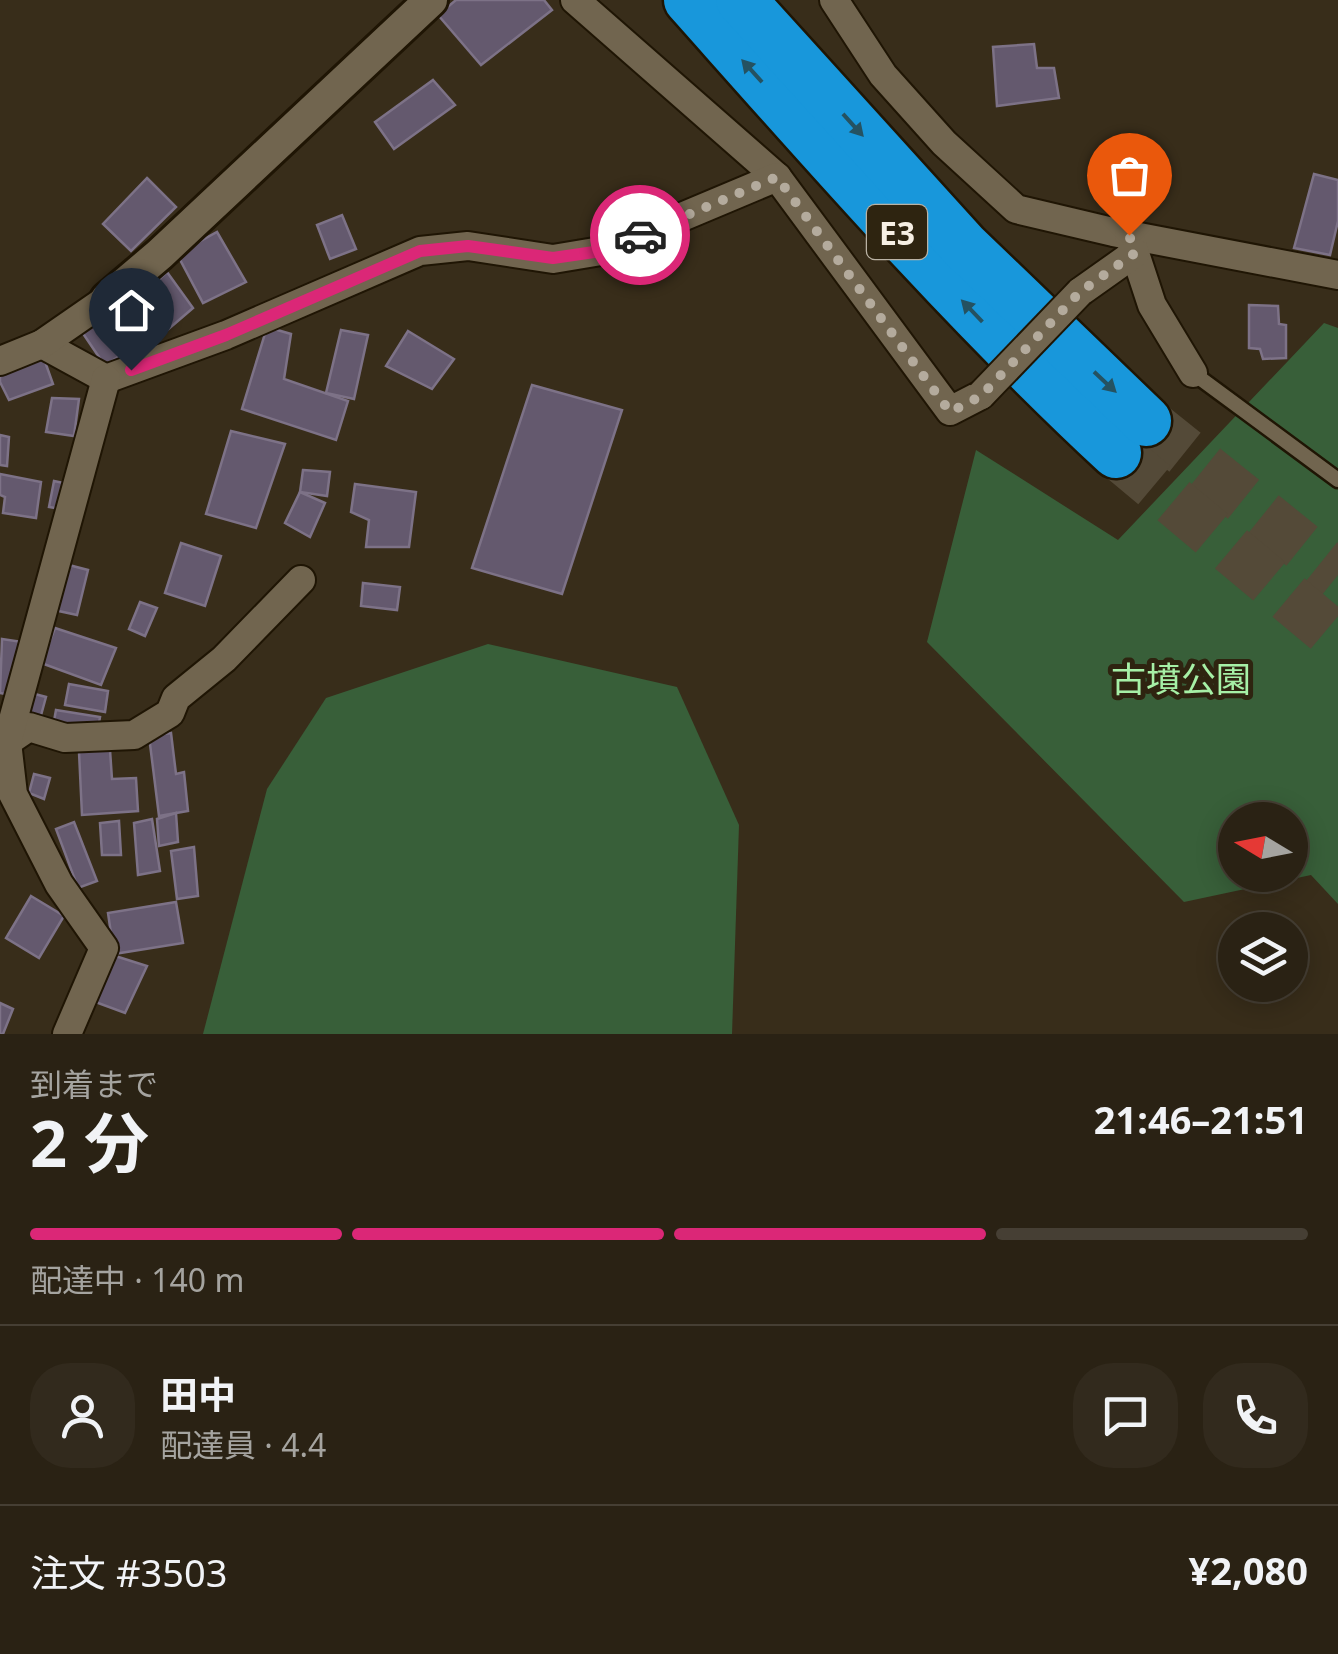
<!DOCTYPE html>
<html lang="ja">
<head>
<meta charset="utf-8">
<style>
  body { margin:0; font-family:"Noto Sans","Noto Sans JP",sans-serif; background:#322a1d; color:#f1f3f6; height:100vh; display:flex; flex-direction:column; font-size:38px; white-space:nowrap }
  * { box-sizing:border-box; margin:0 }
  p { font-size:32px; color:#a5a4a0 }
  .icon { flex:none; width:55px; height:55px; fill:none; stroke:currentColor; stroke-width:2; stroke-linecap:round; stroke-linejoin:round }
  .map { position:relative; height:1034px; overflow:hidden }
  .side { display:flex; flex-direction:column; background:#2a2214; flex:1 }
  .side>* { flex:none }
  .needle { width:65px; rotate:280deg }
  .tools { position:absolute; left:1218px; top:802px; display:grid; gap:20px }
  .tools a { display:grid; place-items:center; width:90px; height:90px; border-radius:50%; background:#2a2214; box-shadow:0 5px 25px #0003,0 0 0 2px #463f34; font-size:50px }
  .pin { position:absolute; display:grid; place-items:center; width:85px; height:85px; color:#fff; margin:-102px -42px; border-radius:50% 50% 50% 0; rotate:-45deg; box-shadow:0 0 10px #0007 }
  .pin .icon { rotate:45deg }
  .courier { position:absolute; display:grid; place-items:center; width:100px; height:100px; margin:-50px; border:8px solid #db2777; border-radius:50%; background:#fff; color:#222; box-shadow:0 2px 12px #0007 }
  .overview em { font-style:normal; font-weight:700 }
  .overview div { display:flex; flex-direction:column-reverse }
  .overview { display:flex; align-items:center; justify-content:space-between; height:170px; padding:0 30px }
  h1 { font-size:65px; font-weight:700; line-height:75px }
  .bar { display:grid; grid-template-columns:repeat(4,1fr); gap:15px 10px; align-content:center; height:120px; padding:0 30px }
  .bar i { height:12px; border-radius:8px; background:#463f34 }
  .bar .selected { background:#db2777 }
  .bar p { grid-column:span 4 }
  .line { display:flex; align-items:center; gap:25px; padding:0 30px; border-top:2px solid #463f34 }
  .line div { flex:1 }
  .round { display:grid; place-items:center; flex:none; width:105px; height:105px; border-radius:40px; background:#322a1d }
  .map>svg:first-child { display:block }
  .green { fill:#385f39; fill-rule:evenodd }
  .building { fill:#64596e; stroke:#7d7287; stroke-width:2.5 }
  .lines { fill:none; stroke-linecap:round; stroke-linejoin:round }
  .motorway-tunnel { stroke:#544a38; stroke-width:50; stroke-dasharray:50 25; stroke-linecap:butt }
  .service-casing { stroke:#1f1504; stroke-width:19 }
  .minor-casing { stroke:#1f1504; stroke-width:32 }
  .tertiary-casing { stroke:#1f1504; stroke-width:38 }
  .motorway-casing { stroke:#1f1504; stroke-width:55 }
  .service { stroke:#71654f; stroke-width:14 }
  .minor { stroke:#71654f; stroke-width:28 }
  .tertiary { stroke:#71654f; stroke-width:32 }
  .motorway { stroke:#1897db; stroke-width:50 }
  .minor-bridge-casing { stroke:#1f1504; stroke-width:32; stroke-linecap:butt }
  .minor-bridge { stroke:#71654f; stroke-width:28 }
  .oneway { fill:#255261 }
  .done { stroke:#b4ab9d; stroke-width:10; stroke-dasharray:0 18 }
  .route { stroke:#db2777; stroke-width:12 }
  .labels { text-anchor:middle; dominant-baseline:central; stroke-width:10; stroke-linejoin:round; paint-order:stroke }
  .shield { fill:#2e2410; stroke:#bab2a4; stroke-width:2.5 }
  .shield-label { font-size:32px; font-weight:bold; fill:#f6efe3 }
  .park-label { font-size:35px; fill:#a6f0a6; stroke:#2e2410 }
</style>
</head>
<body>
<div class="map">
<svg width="1338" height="1034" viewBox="0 0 1338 1034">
  <rect width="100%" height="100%" fill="#382d1a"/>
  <!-- green -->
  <g class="green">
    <path d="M1324,323L1338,328V904L1311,875L1184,902L927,642L976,450L1118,540ZM1235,820H1290V875H1235Z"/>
    <path d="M488,644L677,687L739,825L732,1034H203L267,789L326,698Z"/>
  </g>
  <!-- building -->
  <g class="building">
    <path d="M456,0H544L552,10L481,65L438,15Z"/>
    <path d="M1034,44L1037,68H1054L1059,98L997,106L993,47Z"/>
    <path d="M433,80L455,105L394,149L375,122Z"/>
    <path d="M1314,174L1338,180V221L1330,255L1294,248Z"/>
    <path d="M147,178L176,207L131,251L103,224Z"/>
    <path d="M342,215L356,249L330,259L317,225Z"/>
    <path d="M217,232L246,282L203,303L177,254Z"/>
    <path d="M167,272L193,308L158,338L136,315L161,293L154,284Z"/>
    <path d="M116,303L144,338L105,366L80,329Z"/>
    <path d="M1249,305L1278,306L1279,324L1286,325V358L1263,359L1260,349L1249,348Z"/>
    <path d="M267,327L291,334L284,379L348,401L336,440L242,409Z"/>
    <path d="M341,330L368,335L354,399L326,393Z"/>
    <path d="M408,331L454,359L432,389L386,366Z"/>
    <path d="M43,356L53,384L9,400L0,382V372Z"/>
    <path d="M532,385L622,410L562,594L472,568Z"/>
    <path d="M52,398L79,399L74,436L46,432Z"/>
    <path d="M231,431L285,444L256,528L206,514Z"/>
    <path d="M0,435L9,437L7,466L0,465Z"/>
    <path d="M303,470L330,472L327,496L300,492Z"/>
    <path d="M0,474L41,482L36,518L3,513L5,497L0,495Z"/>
    <path d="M54,481L73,485L67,510L49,507Z"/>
    <path d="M355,484L416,492L409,547H366L369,520L351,512Z"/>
    <path d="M300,492L325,503L310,537L285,523Z"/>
    <path d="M181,543L221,556L205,606L165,593Z"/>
    <path d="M65,564L88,570L77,615L54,610Z"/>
    <path d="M363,583L400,587L397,610L361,606Z"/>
    <path d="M140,602L157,608L145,636L129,629Z"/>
    <path d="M55,628L116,648L101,685L41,663Z"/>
    <path d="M2,639L29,643L16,696L0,693Z"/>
    <path d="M69,684L108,691L105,712L65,705Z"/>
    <path d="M31,693L46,697L40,719L25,715Z"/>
    <path d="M56,710L100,717L98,729L54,721Z"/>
    <path d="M171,733L176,774L184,772L188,811L159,816L149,736Z"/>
    <path d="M110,750L112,779L136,778L138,811L82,815L79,752Z"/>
    <path d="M34,774L50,778L44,799L29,793Z"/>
    <path d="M176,813L178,842L159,846L157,819Z"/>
    <path d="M152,819L160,871L138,875L134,823Z"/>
    <path d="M119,821L121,855H102L100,823Z"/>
    <path d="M74,822L97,881L78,888L56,829Z"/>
    <path d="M194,847L198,896L177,899L171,851Z"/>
    <path d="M31,896L64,916L39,958L6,938Z"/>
    <path d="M176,902L183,943L114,954L108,913Z"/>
    <path d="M109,954L147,966L125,1013L90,1000Z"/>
    <path d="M0,1003L13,1009L3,1034H0Z"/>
  </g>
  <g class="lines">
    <!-- motorway-tunnel -->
    <g class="motorway-tunnel">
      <path d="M1146,421L1338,575"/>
      <path d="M1116,453L1338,639"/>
    </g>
    <!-- service casing -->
    <g class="service-casing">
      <path id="service" d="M1193,373L1338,480"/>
    </g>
    <!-- minor casing -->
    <g class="minor-casing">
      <g id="minor">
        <path d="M575,0L777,177L950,411L981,395"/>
        <path d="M834,0L883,75L944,143L1016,209L1113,232L1338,275"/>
        <path d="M1129,235L1152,305L1193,373"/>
        <path d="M1080,292L1135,253"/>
        <path d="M42,344L106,379"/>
        <path d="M0,361L42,344L107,299"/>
        <path d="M106,379L226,335L420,251L468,246L553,259L601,251L777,177"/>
        <path d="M1,740L7,742L29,727L65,738L134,735L170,713L176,698L224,659L301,580"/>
        <path d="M67,1034L104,948L59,884L13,794L7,742L106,379"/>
      </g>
    </g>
    <!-- tertiary casing -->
    <g class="tertiary-casing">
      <path id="tertiary" d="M107,299L160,254L431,0"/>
    </g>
    <!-- motorway casing -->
    <g class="motorway-casing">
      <g id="motorway">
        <path d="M689,0C827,155 964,312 1116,453"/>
        <path d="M741,0L964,246L1146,421"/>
      </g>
    </g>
    <!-- service -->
    <use href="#service" class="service"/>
    <!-- minor -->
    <use href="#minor" class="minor"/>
    <!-- tertiary -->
    <use href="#tertiary" class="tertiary"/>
    <!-- motorway -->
    <use href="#motorway" class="motorway"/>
    <!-- minor-bridge casing -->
    <g class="minor-bridge-casing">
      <path id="minor-bridge" d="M981,395L1080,292"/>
    </g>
    <!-- minor-bridge -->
    <use href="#minor-bridge" class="minor-bridge"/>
  </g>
  <!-- one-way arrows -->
  <defs><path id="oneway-solid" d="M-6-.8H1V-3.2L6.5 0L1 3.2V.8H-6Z" transform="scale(2.5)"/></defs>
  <g class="oneway">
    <use href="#oneway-solid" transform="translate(752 71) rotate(-132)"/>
    <use href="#oneway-solid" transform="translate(853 125) rotate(48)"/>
    <use href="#oneway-solid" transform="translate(972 311) rotate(-134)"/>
    <use href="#oneway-solid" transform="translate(1105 382) rotate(43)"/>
  </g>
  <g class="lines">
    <!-- done -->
    <path class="done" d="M640,235L777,177L950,412L981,396L1080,292L1135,253L1129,235"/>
    <!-- route -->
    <path class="route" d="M131,370L226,335L420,251L468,246L553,258L601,251L640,235"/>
  </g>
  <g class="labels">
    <!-- shield labels -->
    <rect class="shield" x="867" y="205" width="60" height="54" rx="8"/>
    <g class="shield-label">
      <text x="897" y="232">E3</text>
    </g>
    <!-- park labels -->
    <g class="park-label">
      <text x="1181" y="678">古墳公園</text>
    </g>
  </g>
</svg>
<div class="tools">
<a><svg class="needle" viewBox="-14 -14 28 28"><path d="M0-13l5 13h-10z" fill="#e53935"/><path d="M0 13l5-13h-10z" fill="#a5a4a0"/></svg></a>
<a><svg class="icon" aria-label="layers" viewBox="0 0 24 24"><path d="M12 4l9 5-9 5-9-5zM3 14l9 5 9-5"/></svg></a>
</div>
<div class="pin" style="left:1129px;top:235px;background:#ea580c"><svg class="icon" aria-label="bag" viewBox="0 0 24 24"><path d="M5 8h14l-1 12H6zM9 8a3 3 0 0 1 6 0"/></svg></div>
<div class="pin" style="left:131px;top:370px;background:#1f2937"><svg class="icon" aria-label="home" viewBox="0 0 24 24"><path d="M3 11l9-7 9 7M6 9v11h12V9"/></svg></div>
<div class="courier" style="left:640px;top:235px"><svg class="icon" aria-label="car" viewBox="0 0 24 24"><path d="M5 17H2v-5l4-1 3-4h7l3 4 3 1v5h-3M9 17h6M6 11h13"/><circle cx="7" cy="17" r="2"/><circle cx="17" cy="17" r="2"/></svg></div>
</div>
<section class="side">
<div class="overview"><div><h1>2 分</h1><p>到着まで</p></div><em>21:46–21:51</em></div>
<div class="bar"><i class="selected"></i><i class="selected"></i><i class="selected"></i><i></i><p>配達中 · 140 m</p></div>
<div class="line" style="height:180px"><a class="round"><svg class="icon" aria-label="person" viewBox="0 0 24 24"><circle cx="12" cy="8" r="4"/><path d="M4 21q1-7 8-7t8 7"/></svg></a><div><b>田中</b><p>配達員 · 4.4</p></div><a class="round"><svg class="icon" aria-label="chat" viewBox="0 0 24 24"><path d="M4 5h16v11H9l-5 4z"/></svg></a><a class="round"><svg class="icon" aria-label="phone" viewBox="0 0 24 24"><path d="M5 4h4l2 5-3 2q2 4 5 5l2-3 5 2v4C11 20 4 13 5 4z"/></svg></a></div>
<div class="line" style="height:130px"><div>注文 #3503</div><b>¥2,080</b></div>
</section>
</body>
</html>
